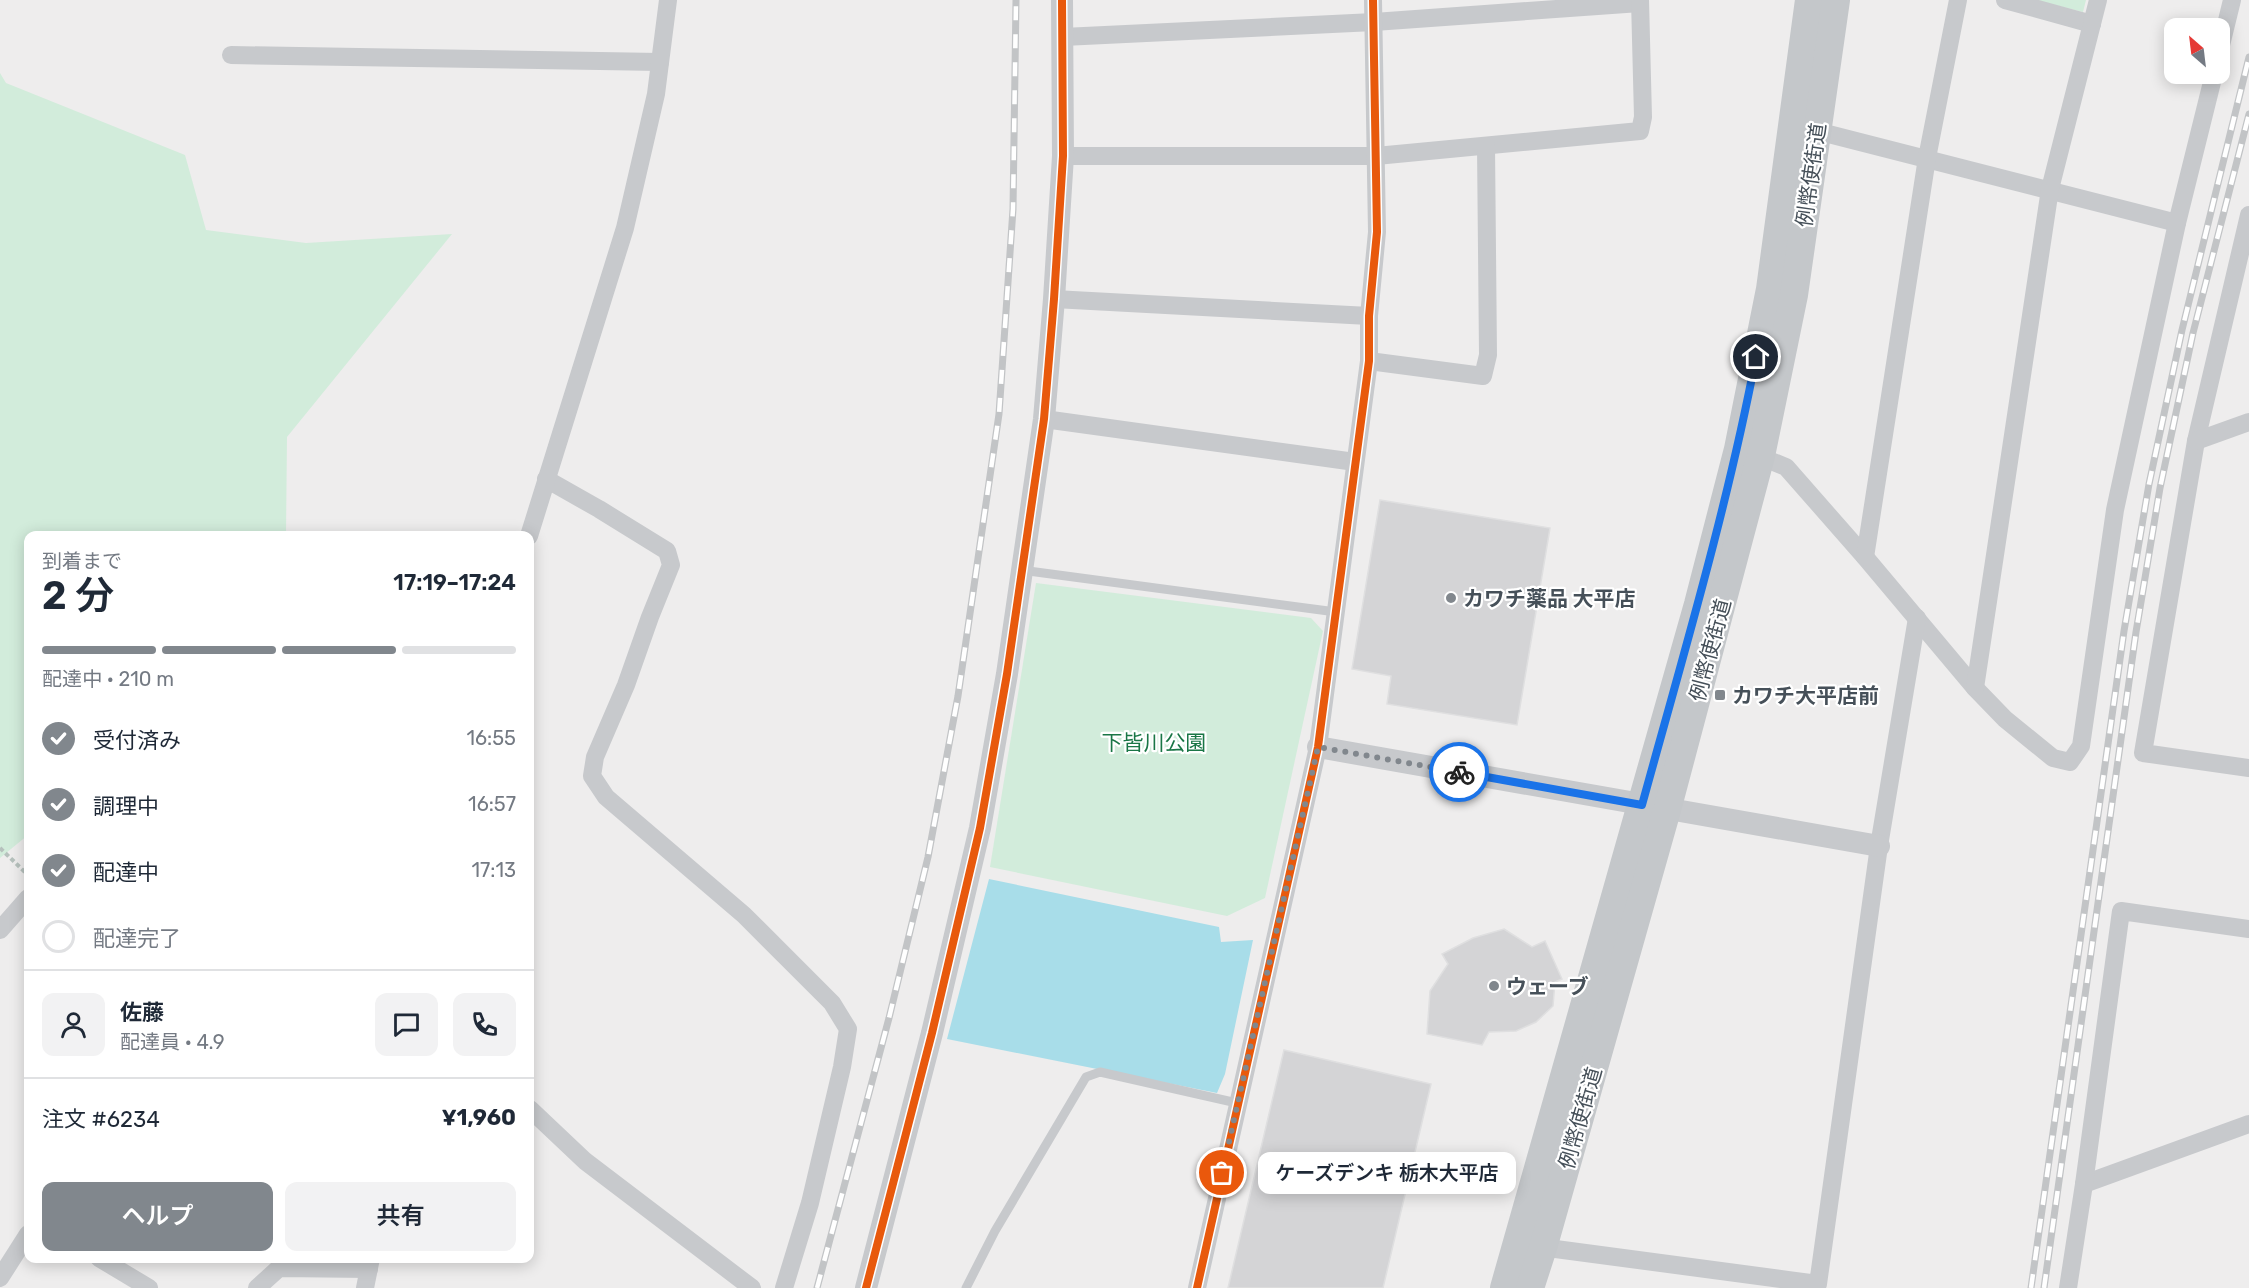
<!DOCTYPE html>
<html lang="ja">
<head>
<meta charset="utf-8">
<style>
  body { margin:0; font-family:Rubik,"Noto Sans JP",sans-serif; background:#f2f2f3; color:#1f2937; height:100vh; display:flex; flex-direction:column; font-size:22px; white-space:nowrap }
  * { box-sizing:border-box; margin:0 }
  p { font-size:20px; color:#747a83 }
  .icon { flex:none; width:33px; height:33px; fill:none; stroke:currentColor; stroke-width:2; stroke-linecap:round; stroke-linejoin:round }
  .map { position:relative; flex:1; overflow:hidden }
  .side { position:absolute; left:24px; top:531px; width:510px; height:732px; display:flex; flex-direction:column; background:#fff; border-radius:12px; box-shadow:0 3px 15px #0003 }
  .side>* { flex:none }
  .needle { width:39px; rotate:332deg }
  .tools { position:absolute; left:2164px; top:18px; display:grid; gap:12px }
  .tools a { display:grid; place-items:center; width:66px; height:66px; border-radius:12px; background:#fff; box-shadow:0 3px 15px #0003; font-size:30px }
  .pin { position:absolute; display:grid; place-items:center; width:51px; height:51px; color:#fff; margin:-26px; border:3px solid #fff; border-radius:50%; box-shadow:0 2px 6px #0007 }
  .courier { position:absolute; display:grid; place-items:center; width:60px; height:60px; margin:-30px; border:4px solid #1a73e8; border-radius:50%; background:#fff; color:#222; box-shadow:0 2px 8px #0007 }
  .bubble { position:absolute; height:42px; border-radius:12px; background:#fff; box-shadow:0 3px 15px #0003; font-size:20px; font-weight:600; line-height:42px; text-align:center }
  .head em { font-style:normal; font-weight:600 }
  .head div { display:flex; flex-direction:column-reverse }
  .head { display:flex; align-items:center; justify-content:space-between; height:102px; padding:0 18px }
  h1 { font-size:39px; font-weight:600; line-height:45px }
  .bar { display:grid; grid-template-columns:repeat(4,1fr); gap:9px 6px; align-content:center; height:72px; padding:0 18px }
  .bar i { height:8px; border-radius:4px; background:#e0e1e3 }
  .bar .current { background:#81878d }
  .bar p { grid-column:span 4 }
  .line { display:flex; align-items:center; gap:15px; padding:0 18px; border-top:2px solid #e0e1e3 }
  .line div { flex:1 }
  .round { display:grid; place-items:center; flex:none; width:63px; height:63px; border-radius:12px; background:#f2f2f3 }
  ol { padding:0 18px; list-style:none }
  li { display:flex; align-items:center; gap:18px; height:66px }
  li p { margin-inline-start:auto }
  li .icon { padding:6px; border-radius:50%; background:#81878d; color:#fff; stroke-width:4 }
  li:last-child { color:#747a83 }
  li i { width:33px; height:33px; border:3px solid #e0e1e3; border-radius:50% }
  .cta { display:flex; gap:12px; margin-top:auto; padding:12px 18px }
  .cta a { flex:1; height:69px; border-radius:12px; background:#81878d; color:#fff; font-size:24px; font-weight:600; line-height:69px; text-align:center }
  .cta a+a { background:#f2f2f3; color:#1f2937 }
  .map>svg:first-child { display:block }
  .green { fill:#d2ecdb }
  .water { fill:#a8dde9 }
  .building { fill:#d4d4d6; stroke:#dfdfe0; stroke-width:1.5 }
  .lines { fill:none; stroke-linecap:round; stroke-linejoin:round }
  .path { stroke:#b6c1bd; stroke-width:4; stroke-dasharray:4.5 3; stroke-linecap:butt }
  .service { stroke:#c7c9cc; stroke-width:9 }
  .minor { stroke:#c7c9cc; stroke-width:18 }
  .tertiary { stroke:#c7c9cc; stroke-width:22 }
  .primary { stroke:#c4c7ca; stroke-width:28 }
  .rail-casing { stroke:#c2c4c6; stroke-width:7 }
  .rail { stroke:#fff; stroke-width:4.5; stroke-dasharray:14; stroke-linecap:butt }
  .cycleway-casing { stroke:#fff; stroke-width:11 }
  .cycleway { stroke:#e8590c; stroke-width:8 }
  .done { stroke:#81878d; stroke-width:6; stroke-dasharray:0 10.8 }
  .route { stroke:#1a73e8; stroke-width:8 }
  .poi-dot { fill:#81878d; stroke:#fff; stroke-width:2 }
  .labels { text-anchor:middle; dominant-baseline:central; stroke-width:4.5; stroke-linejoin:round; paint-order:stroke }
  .street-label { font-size:21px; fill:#465059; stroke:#fff }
  .poi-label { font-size:21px; font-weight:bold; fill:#465059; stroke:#fff; text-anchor:start }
  .park-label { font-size:21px; fill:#1a7646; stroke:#fff }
</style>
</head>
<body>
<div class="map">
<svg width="2249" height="1288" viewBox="0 0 2249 1288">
  <rect width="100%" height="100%" fill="#eeeded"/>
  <!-- green -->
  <g class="green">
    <path d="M2035,0H2086L2083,12Z"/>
    <path d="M0,73L6,83L185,155L206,230L306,243L452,234L287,437L286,535L28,536V835L0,858Z"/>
    <path d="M1036,583L1311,618L1323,631L1265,898L1227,916L990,867Z"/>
  </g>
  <!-- water -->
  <path class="water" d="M989,879L1219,927L1221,942L1253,940L1225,1074L1217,1093L947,1039Z"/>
  <!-- building -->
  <g class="building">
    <path d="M1380,500L1550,528L1517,725L1387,704L1391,676L1352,669Z"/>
    <path d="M1504,929L1532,947L1545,941L1562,979L1555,982L1553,1006L1536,1022L1516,1031L1489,1032L1482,1045L1427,1034L1430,991L1448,964L1442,954L1473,938Z"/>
    <path d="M1284,1050L1431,1084L1383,1288H1228Z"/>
  </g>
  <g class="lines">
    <!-- path -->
    <path class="path" d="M0,848L28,875"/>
    <!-- service -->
    <g class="service">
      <path d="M1021,570L1336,612"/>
      <path d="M966,1288L995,1231L1086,1077L1100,1072L1237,1103"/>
    </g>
    <!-- minor -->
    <g class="minor">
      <path d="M2005,0L2092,24"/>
      <path d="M1063,37L1374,22L1640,3"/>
      <path d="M2220,49L2232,0"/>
      <path d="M231,55L660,62"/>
      <path d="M1809,129L2177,223"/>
      <path d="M1063,156H1376L1640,131L1643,117L1640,0"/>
      <path d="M2249,215L2196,441L2143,753L2249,768"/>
      <path d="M1054,299L1369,316"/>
      <path d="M1369,361L1483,376L1488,355L1486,146"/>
      <path d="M1044,419L1355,462"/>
      <path d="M2196,441L2249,422"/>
      <path d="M1751,453L1786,467L1865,557L1975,688L2005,719L2053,758L2070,762L2081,746L2115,510L2177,223L2214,74"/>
      <path d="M546,479L599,509L667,551L671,565L650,617L626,685L595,757L592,776L606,797L744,915L832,1003L848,1029L842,1067L810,1203L784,1288"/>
      <path d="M529,536L625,228L656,94L668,0"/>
      <path d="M1865,557L1927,158L1958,0"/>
      <path d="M1975,688L2050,189L2098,0"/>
      <path d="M0,930L28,898"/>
      <path d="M530,1109L585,1161L752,1288"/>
      <path d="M2084,1184L2249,1124"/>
      <path d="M1533,1246L1818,1284L1879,846L1917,618"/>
      <path d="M99,1258L149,1288"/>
      <path d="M0,1278L28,1234"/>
      <path d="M257,1288L279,1268L369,1269"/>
      <path d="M365,1288L371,1258"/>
      <path d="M1197,1288L1318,747L1369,361V316L1377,232L1373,0"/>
      <path d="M2068,1288L2084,1184L2121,911L2249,929"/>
    </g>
    <!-- tertiary -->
    <g class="tertiary">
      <path d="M1318,747L1879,846"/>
      <path d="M866,1288L932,1033L980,828L1007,674L1044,419L1054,299L1063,156L1062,0"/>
    </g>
    <!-- primary -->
    <g class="primary">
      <path d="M1504,1288L1698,604L1738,449L1770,289L1809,0"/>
      <path d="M1530,1288L1543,1248L1667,810L1761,456L1794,295L1836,0"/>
    </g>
    <!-- rail casing -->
    <g class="rail-casing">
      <g id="rail">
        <path d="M817,1288L889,1018L928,857L958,696L999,414L1013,209L1016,0"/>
        <path d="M2031,1288L2124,631L2149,484L2182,330L2249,57"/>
        <path d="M2044,1288L2136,632L2160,488L2193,333L2249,114"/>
      </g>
    </g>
    <!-- rail -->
    <use href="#rail" class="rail"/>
    <!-- cycleway casing -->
    <g class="cycleway-casing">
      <g id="cycleway">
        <path d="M866,1288L932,1033L980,828L1007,674L1044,419L1054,299L1063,156L1062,0"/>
        <path d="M1197,1288L1318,747L1369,361V316L1377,232L1373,0"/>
      </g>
    </g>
    <!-- cycleway -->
    <use href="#cycleway" class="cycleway"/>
  </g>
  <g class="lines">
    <!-- done -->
    <path class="done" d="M1222,1173L1318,747L1459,772"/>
    <!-- route -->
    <path class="route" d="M1459,772L1642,805C1683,656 1727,509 1756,357"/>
  </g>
  <!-- markers -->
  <g class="poi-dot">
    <circle cx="1451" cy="598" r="6"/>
    <rect x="1714" y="689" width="12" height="12" rx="3"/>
    <circle cx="1494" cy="986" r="6"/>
  </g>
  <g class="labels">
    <!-- street labels -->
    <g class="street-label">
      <text transform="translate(1811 175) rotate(-82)">例幣使街道</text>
      <text transform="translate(1710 650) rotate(-75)">例幣使街道</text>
      <text transform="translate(1580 1118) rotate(-74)">例幣使街道</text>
    </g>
    <!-- poi labels -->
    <g class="poi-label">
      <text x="1463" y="598">カワチ薬品 大平店</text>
      <text x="1732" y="695">カワチ大平店前</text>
      <text x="1506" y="986">ウェーブ</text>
    </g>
    <!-- park labels -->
    <g class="park-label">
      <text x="1154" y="742">下皆川公園</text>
    </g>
  </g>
</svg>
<div class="tools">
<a><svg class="needle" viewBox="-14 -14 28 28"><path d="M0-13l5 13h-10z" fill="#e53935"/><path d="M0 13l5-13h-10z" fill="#747a83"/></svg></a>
</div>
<div class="pin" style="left:1222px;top:1173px;background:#ea580c"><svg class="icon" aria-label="bag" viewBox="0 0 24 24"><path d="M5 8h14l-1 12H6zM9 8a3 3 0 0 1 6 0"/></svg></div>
<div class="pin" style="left:1756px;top:357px;background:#1f2937"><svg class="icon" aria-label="home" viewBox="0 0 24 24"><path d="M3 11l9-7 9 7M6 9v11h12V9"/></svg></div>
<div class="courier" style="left:1459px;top:772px"><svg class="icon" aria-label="bike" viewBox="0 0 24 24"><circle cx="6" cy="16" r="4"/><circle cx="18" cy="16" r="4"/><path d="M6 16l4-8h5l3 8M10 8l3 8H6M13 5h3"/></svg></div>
<div class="bubble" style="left:1258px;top:1152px;width:258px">ケーズデンキ 栃木大平店</div>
<section class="side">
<div class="head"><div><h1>2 分</h1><p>到着まで</p></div><em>17:19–17:24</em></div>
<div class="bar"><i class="current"></i><i class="current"></i><i class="current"></i><i></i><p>配達中 · 210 m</p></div>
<ol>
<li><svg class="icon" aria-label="check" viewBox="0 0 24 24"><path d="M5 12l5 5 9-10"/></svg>受付済み<p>16:55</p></li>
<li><svg class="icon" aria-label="check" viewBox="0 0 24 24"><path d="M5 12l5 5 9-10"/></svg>調理中<p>16:57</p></li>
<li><svg class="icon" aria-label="check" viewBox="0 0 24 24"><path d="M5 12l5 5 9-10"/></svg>配達中<p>17:13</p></li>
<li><i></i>配達完了</li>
</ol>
<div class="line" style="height:108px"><a class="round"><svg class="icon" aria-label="person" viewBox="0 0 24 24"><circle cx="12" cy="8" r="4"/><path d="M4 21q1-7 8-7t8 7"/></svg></a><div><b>佐藤</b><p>配達員 · 4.9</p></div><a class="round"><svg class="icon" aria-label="chat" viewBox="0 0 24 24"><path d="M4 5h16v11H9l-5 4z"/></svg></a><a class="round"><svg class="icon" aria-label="phone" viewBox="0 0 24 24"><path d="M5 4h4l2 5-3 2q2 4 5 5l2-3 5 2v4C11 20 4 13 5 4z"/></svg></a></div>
<div class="line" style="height:78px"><div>注文 #6234</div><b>¥1,960</b></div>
<div class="cta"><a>ヘルプ</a><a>共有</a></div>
</section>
</div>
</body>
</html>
